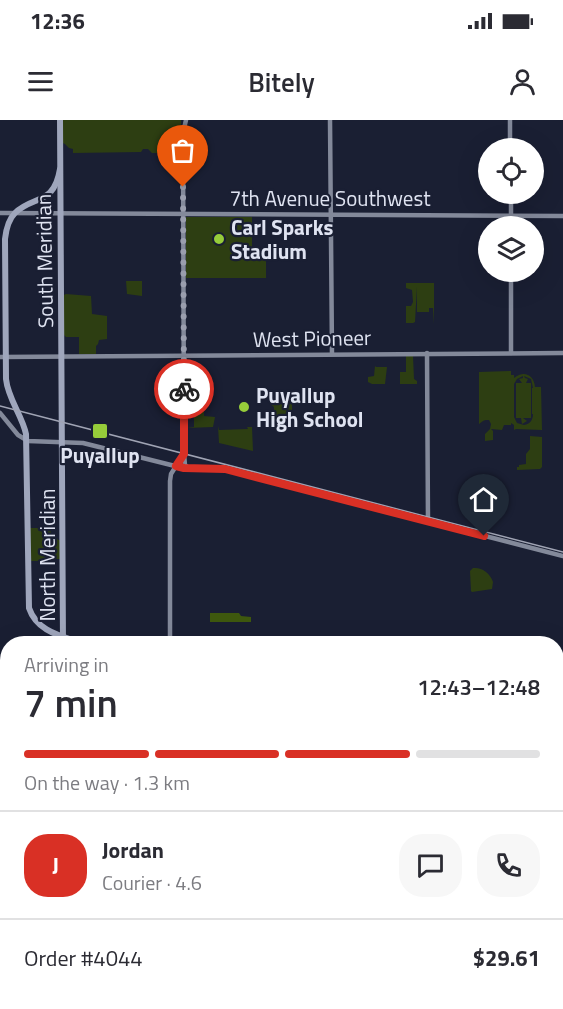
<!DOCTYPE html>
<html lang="en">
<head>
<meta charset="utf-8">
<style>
  body { margin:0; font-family:"Titillium Web",sans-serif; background:#f7f7f7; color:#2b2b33; height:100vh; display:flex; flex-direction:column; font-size:22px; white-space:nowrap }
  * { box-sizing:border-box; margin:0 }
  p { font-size:20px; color:#7c7c81 }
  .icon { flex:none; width:33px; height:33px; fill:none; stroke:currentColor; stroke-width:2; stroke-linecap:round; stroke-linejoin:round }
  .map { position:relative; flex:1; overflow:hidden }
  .details { position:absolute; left:0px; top:516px; width:564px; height:374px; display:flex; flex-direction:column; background:#fff; border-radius:24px 24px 0 0; box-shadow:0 6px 24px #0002 }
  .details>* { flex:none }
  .tools { position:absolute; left:478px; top:18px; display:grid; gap:12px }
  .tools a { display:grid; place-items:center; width:66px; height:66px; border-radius:50%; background:#fff; box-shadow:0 6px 24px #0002; font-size:30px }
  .pin { position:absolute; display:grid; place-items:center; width:51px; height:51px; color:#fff; margin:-62px -26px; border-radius:50% 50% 50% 0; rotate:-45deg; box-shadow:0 0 6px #0007 }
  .pin .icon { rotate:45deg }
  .courier { position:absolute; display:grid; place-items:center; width:60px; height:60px; margin:-30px; border:4px solid #d93025; border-radius:50%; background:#fff; color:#222; box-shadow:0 2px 8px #0007 }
  .headline em { font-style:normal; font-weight:600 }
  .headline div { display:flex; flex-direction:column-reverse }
  .headline { display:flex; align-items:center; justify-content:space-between; height:102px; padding:0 24px }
  h1 { font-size:39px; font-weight:600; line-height:45px }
  .bar { display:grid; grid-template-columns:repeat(4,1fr); gap:9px 6px; align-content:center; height:72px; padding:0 24px }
  .bar i { height:8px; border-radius:4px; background:#e1e1e2 }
  .bar .on { background:#d93025 }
  .bar p { grid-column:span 4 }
  .line { display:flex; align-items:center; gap:15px; padding:0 24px; border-top:2px solid #e1e1e2 }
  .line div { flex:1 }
  .round { display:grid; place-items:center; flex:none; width:63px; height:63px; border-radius:24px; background:#f7f7f7 }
  .status { display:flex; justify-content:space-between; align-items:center; height:42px; padding:0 30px; background:#fff; direction:ltr }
  .status svg { height:16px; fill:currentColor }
  header { display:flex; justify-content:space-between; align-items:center; height:78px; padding:0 24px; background:#fff; font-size:27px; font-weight:600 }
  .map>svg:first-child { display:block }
  .green { fill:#2d3e12; fill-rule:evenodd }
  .forest { fill:#3e580e }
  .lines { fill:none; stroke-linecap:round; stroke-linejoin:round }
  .secondary { stroke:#83899a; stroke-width:4.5 }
  .primary { stroke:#9fa6bc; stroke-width:6 }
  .highway { stroke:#b9c1db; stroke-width:7 }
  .rail { stroke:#a0a4b4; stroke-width:1.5 }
  .done { stroke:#9a9eae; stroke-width:6; stroke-dasharray:0 10.8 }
  .route { stroke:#d93025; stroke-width:8 }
  .poi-dot { fill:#96cc3a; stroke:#1a1f33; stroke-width:2 }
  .labels { text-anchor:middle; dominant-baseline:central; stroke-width:4.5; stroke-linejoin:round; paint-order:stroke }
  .street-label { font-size:21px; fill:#dfe3f1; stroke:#1a1f33 }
  .poi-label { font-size:21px; font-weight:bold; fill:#dfe3f1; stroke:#1a1f33; text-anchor:start }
</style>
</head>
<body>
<div class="status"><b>12:36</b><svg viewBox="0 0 49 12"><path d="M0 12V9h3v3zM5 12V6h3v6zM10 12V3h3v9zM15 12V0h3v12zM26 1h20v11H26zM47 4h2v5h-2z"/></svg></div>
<header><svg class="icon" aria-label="menu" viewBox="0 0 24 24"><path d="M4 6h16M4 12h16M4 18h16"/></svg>Bitely<svg class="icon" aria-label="person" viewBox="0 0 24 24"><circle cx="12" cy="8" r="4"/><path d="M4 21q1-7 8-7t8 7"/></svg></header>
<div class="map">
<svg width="563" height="889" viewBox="0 0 563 889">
  <rect width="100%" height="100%" fill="#1a1f33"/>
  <!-- green -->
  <g class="green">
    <path d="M63,0H181V30L178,33H152L148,29H143L141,32L73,33V29L69,28L65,24L63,23Z"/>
    <path d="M186,97H252V130H266V158H186Z"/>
    <path d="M126,161H142V176L127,174Z"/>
    <path d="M406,163H434V204L433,188H429V192H417V167L415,202L413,203H406V186H411L413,182L412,170L406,168Z"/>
    <path d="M66,174L91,176L92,194L107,196V219L99,220L98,224L96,226V234H79V217H66L64,215V175Z"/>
    <path d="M406,236H413L414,259L417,261V264H400V252H406Z"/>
    <path d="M375,246L376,247H387L385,264H372L368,262V257L374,256Z"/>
    <path d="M511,251V255H514V258C524,250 534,255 535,267H541L542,310L516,309L514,310V305L511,303V305H504L502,310L491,309L493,311V320L485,321V314L490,309L491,304L489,300C484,300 484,300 479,304V252ZM523,256V258L519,259L522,263H516V298H521L522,304L527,301L523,298H531V263H526L528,259L525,258L524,256L531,259L533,268H532V294H533C533,300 530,304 524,305L517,303L514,297V264L517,259Z"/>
    <path d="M194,284H204V296L215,297L213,307L187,308L194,307Z"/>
    <path d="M270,284H292V307H272V304H274V287Z"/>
    <path d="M218,306L219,310L248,309L247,307H252L253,331L219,323Z"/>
    <path d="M530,316L542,317V347L540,349L517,350V347H519V345L526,344V334L530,329Z"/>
    <path d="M30,408H50L52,417H56L58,420H61V439H47L46,441H30Z"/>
    <path d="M473,448C482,447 490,453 493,462L492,469L472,472L471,471L470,451Z"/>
    <path d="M276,882H394L401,889H282Z"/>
  </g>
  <!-- forest -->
  <g class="forest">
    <path d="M210,493H239L241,496L251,497V502H210Z"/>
    <path d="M557,772L563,774V889H553L552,882H556Z"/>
    <path d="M4,789L8,792V882H24H4V889H0V868L4,864Z"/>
  </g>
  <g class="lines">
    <!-- secondary -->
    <g class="secondary">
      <path d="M186,0L183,13L184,334L185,345L189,348"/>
      <path d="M330,0L332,234"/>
      <path d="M510,0V28"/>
      <path d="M511,74V106"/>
      <path d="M0,93L563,96"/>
      <path d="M511,152V233"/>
      <path d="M427,233L428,402"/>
      <path d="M0,237L563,233"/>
      <path d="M0,293L18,315L28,321L83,323L183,348L225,349L563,436"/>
      <path d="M170,524V361L171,354L183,335"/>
      <path d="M0,748H8"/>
      <path d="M556,768L563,771"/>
      <path d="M269,882L276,889"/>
      <path d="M49,889V885L51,883H67"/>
    </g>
    <!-- primary -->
    <g class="primary">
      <path d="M60,0L63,524"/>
      <path d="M60,49C54,86 33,75 15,93C8,100 6,110 5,119L6,259C8,279 22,295 26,314L29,488C37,512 62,516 84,524"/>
      <path d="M556,728L563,730"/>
      <path d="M67,889V882"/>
    </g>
    <!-- highway -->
    <g class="highway">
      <path d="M0,692L8,695"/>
      <path d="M0,715L8,718"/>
    </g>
    <!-- rail -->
    <path class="rail" d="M0,286L563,432"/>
  </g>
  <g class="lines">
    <!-- done -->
    <path class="done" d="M183,67L184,269"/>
    <!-- route -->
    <path class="route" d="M184,269V334L176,346L184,348L225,349L484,416"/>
  </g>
  <!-- markers -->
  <g class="poi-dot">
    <circle cx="219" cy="119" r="6"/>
    <circle cx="244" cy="287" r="6"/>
    <rect x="92" y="303" width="16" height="16" rx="3"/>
  </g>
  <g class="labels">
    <!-- street labels -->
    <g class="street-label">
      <text x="330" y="78">7th Avenue Southwest</text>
      <text transform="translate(44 141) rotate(-91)">South Meridian</text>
      <text transform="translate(312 218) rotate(-1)">West Pioneer</text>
      <text transform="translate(47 435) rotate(-90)">North Meridian</text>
    </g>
    <!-- poi labels -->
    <g class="poi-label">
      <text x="231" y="107">Carl Sparks<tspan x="231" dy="24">Stadium</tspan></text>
      <text x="256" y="275">Puyallup<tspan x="256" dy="24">High School</tspan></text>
      <text x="100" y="335" text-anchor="middle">Puyallup</text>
    </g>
  </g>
</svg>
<div class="tools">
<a><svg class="icon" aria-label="locate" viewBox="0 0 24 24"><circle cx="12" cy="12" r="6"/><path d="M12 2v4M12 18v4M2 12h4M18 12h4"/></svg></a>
<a><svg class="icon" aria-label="layers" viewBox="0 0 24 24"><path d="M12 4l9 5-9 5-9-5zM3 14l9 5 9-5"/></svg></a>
</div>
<div class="pin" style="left:183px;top:67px;background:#ea580c"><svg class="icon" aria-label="bag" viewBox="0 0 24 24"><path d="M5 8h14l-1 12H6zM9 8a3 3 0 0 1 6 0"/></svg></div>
<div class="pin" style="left:484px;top:416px;background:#1f2937"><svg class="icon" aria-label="home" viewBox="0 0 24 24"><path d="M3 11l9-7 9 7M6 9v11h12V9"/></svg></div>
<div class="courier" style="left:184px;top:269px"><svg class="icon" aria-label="bike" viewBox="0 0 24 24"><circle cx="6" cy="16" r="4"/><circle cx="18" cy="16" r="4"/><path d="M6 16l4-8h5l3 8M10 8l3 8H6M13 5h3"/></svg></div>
<section class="details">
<div class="headline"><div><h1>7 min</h1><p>Arriving in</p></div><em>12:43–12:48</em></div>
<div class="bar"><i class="on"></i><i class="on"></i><i class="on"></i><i></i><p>On the way · 1.3 km</p></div>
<div class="line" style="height:108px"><b class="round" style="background:#d93025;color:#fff">J</b><div><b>Jordan</b><p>Courier · 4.6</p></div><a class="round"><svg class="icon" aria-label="chat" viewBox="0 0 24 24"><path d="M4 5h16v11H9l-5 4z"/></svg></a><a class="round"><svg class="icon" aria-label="phone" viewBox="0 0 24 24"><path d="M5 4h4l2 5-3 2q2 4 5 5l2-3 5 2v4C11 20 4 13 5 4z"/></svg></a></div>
<div class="line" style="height:78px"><div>Order #4044</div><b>$29.61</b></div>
</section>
</div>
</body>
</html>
